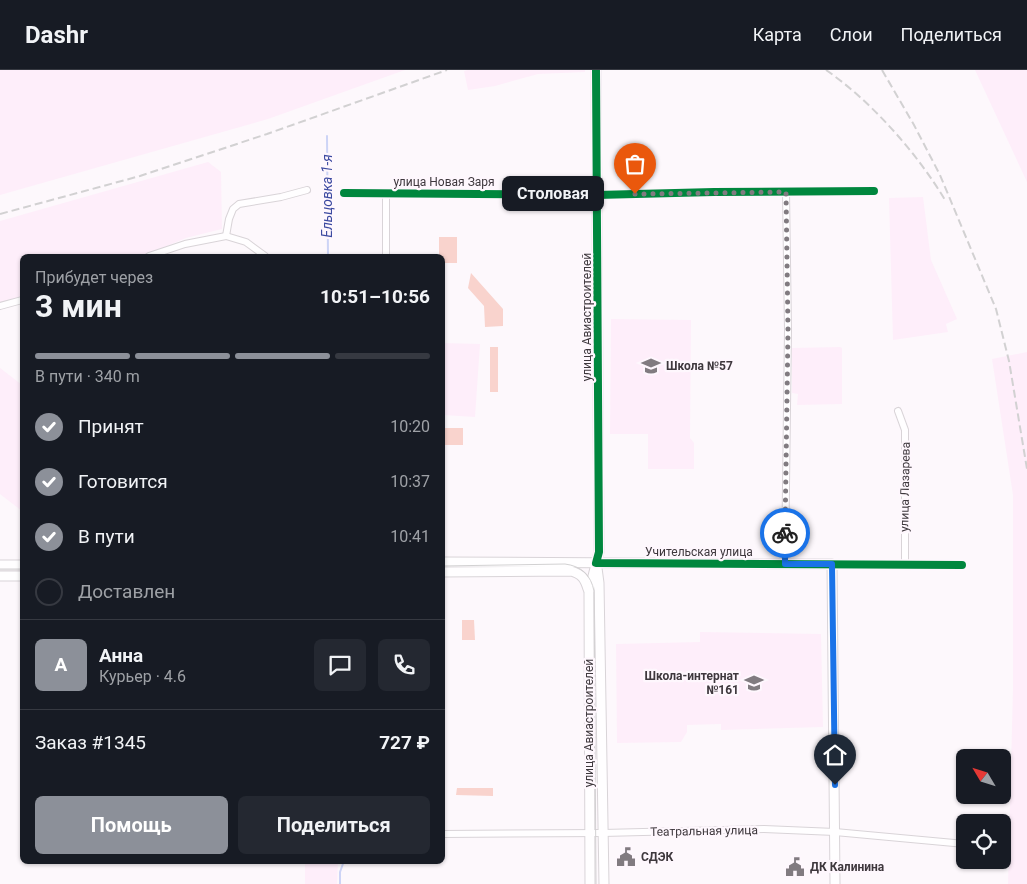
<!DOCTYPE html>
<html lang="ru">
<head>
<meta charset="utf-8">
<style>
  body { margin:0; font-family:Roboto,sans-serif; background:#242831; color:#f1f3f6; height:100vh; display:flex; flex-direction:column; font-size:19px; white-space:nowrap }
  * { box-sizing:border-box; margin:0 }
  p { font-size:16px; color:#9ea1a6 }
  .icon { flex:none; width:28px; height:28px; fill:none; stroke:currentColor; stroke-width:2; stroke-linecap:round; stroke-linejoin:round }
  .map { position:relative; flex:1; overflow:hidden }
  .details { position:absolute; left:20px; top:184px; width:425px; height:610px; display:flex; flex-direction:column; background:#171b24; border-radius:8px; box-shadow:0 1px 4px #0004 }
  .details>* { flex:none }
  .needle { width:32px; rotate:308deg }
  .fabs { position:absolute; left:956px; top:679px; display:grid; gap:10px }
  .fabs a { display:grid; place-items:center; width:55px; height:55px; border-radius:8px; background:#171b24; box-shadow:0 1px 4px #0004; font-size:25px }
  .pin { position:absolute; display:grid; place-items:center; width:42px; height:42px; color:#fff; margin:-51px -21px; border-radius:50% 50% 50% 0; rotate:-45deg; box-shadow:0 0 5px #0007 }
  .pin .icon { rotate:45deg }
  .courier { position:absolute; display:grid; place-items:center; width:50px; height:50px; margin:-25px; border:4px solid #1a73e8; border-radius:50%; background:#fff; color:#222; box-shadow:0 1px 6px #0007 }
  .bubble { position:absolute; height:35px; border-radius:8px; background:#171b24; box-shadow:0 1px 4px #0004; font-size:16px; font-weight:700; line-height:35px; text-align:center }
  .headline em { font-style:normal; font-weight:700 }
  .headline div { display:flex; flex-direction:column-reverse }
  .headline { display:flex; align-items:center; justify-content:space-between; height:85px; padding:0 15px }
  h1 { font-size:32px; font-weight:700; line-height:38px }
  .bar { display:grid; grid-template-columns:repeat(4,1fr); gap:8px 5px; align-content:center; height:60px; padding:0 15px }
  .bar i { height:6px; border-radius:4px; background:#363941 }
  .bar .selected { background:#8c9099 }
  .bar p { grid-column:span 4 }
  .line { display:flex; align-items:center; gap:12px; padding:0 15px; border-top:1px solid #363941 }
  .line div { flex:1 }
  .round { display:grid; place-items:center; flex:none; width:52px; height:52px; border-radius:8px; background:#242831 }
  ol { padding:0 15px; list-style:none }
  li { display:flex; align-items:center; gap:15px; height:55px }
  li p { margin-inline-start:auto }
  li .icon { padding:5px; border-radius:50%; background:#8c9099; color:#fff; stroke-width:4 }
  li:last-child { color:#9ea1a6 }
  li i { width:28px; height:28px; border:2px solid #363941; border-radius:50% }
  .primary-button { display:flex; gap:10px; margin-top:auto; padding:10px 15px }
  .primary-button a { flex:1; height:58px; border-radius:8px; background:#8c9099; color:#fff; font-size:20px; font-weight:700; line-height:58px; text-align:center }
  .primary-button a+a { background:#242831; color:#f1f3f6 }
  header { display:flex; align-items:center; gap:30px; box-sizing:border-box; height:70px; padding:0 25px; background:#171b24; border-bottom:1px solid #363941 }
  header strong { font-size:24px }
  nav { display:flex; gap:28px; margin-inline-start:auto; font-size:18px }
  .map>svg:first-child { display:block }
  .built { fill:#feeefa }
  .green { fill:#f9d3cd }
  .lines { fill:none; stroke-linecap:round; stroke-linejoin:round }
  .stream { stroke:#cdd4f6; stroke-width:2 }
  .street-casing { stroke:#d9d4d8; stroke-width:8 }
  .secondary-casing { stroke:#d9d4d8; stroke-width:11 }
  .street { stroke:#fffeff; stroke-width:6 }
  .secondary { stroke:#fffeff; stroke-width:9 }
  .tram { stroke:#d2d1d2; stroke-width:1 }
  .rail { stroke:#d2d1d2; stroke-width:2; stroke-dasharray:8 4; stroke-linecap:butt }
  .cycleway-casing { stroke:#fef7fd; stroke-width:11 }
  .cycleway { stroke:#00873e; stroke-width:8 }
  .done { stroke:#817b80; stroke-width:5; stroke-dasharray:0 9 }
  .route { stroke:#1a73e8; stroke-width:6 }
  .labels { text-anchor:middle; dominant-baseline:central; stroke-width:4.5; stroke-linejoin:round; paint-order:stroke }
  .street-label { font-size:12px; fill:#3e383d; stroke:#fef7fd }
  .poi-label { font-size:12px; font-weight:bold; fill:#3e383d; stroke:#fef7fd; text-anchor:start }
  .water-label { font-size:14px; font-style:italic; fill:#3d4ba1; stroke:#fef7fd }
</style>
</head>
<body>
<header>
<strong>Dashr</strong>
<nav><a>Карта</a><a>Слои</a><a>Поделиться</a></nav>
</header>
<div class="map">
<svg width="1027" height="814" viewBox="0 0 1027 814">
  <rect width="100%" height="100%" fill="#fdf8fc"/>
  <!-- built -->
  <g class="built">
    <path d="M0,0H405L268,49L0,125Z"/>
    <path d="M468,0H585V2L538,4L495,16L468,20L464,1Z"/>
    <path d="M975,0H1027V112Z"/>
    <path d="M208,92L221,102L222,159L186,168L143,186H22V229L0,233V151Z"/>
    <path d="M923,127L931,190L957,249L946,254L948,262L893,270L889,128Z"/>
    <path d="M611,249L691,250L690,368L694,373V399H648V364H610Z"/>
    <path d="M443,273L480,274L475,347L443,345Z"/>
    <path d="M840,277L842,278V334L797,335L798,324L792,323V278Z"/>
    <path d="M1027,282V814H1008L1013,619V425L992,289Z"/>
    <path d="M0,298L22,315V441L0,424Z"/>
    <path d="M700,562L821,564L823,657L721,660V654L687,655V662L681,672L617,673L616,574L700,572Z"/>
    <path d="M305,791H338L337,814H305Z"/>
  </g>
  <!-- green -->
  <g class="green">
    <path d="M439,167H457V193H443L442,186H439Z"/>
    <path d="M471,203L503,239V256L485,257L484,236L468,218Z"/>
    <rect x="490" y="277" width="8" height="45"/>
    <path d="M442,358H463V375H443Z"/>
    <path d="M462,550H474L475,570H462Z"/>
    <path d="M457,718H493V726L456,725Z"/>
  </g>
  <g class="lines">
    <!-- stream -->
    <g class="stream">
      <path d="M327,66L328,186"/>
      <path d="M340,814V802L344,791"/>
    </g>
    <!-- street casing -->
    <g class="street-casing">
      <g id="street">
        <path d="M344,123L597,125L714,122L874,121"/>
        <path d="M226,166L229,149L233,139L239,134L281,127L307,120"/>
        <path d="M226,166L246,172L265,186"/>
        <path d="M149,186L185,174L226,166"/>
        <path d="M386,186V123"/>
        <path d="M0,236L22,230"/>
        <path d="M898,341L905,360V495"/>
        <path d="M785,494L788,260L786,122"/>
        <path d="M832,494L962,495"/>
        <path d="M442,764L603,763L764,759L835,762L965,774"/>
      </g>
    </g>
    <!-- secondary casing -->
    <g class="secondary-casing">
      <g id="secondary">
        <path d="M442,492L832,494L835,814"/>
        <path d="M0,495H22"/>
        <path d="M597,498L599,513L604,814"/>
        <path d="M442,502L571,501C582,504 585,509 588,519"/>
        <path d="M0,506H22"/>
        <path d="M590,814L589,522L599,482L596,0"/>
      </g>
    </g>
    <!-- street -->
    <use href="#street" class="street"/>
    <!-- secondary -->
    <use href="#secondary" class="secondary"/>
    <!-- tram -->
    <g class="tram">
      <path d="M442,496L565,494C581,496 591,505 594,521L596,814"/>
      <path d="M0,499H22"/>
    </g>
    <!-- rail -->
    <g class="rail">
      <path d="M826,0C871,31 917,83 945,130"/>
      <path d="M882,0L914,55L940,105L996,239L1009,291L1027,399"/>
      <path d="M0,144L140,106L267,64L447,0"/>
    </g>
    <!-- cycleway casing -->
    <g class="cycleway-casing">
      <g id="cycleway">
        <path d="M596,0L599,482L596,493L962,495"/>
        <path d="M344,123L597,125L714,122L874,121"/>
      </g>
    </g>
    <!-- cycleway -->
    <use href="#cycleway" class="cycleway"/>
  </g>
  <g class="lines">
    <!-- done -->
    <path class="done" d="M635,124L786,122L788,260L785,463"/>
    <!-- route -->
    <path class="route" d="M785,463V494H832L835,715"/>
  </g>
  <!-- icons -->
  <defs>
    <g id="school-bare" transform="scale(1.5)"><path d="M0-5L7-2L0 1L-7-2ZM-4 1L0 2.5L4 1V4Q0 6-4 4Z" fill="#817b80" stroke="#fef7fd" stroke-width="2.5" paint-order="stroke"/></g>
    <g id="civic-bare" transform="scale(1.5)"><path d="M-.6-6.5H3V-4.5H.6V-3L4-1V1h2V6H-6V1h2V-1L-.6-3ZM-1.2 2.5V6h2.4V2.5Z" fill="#817b80" stroke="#fef7fd" stroke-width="2.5" paint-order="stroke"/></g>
  </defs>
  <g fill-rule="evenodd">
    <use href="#school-bare" x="651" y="296"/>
    <use href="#school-bare" x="754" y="613"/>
    <use href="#civic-bare" x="626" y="787"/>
    <use href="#civic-bare" x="795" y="797"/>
  </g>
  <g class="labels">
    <!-- street labels -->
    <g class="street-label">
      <text x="444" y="112">улица Новая Заря</text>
      <text transform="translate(587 247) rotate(-90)">улица Авиастроителей</text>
      <text transform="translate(905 417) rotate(-89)">улица Лазарева</text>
      <text x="699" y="482">Учительская улица</text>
      <text transform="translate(589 653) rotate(-90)">улица Авиастроителей</text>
      <text transform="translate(704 761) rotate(-1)">Театральная улица</text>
    </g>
    <!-- poi labels -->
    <g class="poi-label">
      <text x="666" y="296">Школа №57</text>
      <text x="739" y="606" text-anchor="end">Школа-интернат<tspan x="739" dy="14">№161</tspan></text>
      <text x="641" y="787">СДЭК</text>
      <text x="810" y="797">ДК Калинина</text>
    </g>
    <!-- water labels -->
    <g class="water-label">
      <text transform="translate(327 126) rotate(-90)">Ельцовка 1-я</text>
    </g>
  </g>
</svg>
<div class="fabs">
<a><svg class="needle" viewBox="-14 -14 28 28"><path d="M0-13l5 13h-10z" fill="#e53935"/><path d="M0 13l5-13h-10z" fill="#9ea1a6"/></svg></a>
<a><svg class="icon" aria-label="locate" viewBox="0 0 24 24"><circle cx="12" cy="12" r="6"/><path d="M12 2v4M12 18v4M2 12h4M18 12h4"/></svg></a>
</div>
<div class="pin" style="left:635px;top:124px;background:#ea580c"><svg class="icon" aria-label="bag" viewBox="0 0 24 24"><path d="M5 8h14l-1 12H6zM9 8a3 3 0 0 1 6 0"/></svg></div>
<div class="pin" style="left:835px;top:715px;background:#1f2937"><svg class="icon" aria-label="home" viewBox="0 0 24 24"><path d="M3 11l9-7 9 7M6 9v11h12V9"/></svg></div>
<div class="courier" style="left:785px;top:463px"><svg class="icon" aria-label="bike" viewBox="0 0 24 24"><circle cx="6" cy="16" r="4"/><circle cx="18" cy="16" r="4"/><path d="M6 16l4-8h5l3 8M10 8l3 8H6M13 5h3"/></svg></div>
<div class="bubble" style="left:502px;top:106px;width:102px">Столовая</div>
<section class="details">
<div class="headline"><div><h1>3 мин</h1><p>Прибудет через</p></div><em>10:51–10:56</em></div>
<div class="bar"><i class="selected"></i><i class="selected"></i><i class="selected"></i><i></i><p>В пути · 340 m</p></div>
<ol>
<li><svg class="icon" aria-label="check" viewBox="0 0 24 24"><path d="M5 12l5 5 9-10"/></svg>Принят<p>10:20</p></li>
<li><svg class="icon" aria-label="check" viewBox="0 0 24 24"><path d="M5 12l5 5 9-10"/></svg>Готовится<p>10:37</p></li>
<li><svg class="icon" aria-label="check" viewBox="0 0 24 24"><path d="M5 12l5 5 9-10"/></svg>В пути<p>10:41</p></li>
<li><i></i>Доставлен</li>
</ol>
<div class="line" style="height:90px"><b class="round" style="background:#8c9099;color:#fff">А</b><div><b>Анна</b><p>Курьер · 4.6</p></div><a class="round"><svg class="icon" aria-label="chat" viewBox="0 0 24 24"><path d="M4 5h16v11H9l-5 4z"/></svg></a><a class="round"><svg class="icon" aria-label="phone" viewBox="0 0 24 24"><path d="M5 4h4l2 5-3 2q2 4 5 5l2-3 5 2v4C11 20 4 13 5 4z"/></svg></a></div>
<div class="line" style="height:65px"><div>Заказ #1345</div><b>727 ₽</b></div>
<div class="primary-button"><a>Помощь</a><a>Поделиться</a></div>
</section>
</div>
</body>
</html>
